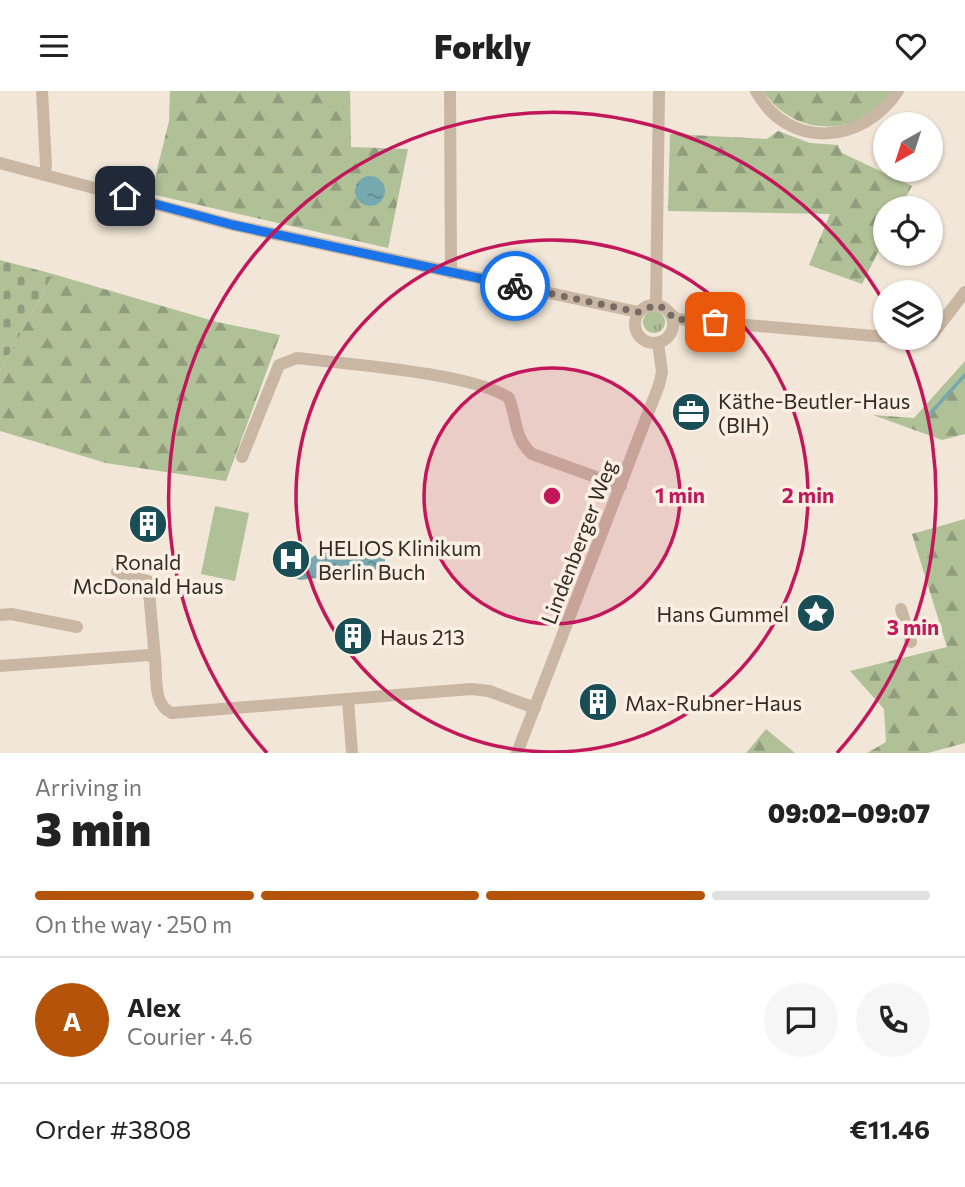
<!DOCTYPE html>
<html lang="en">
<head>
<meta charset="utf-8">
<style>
  body { margin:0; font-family:Commissioner,sans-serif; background:#f6f6f6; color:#222; height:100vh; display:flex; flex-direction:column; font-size:26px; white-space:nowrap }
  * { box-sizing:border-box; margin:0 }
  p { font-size:23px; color:#767676 }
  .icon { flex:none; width:38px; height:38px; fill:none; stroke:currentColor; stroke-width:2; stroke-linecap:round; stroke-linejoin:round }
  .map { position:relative; height:662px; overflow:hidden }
  .side { display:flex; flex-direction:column; background:#fff; flex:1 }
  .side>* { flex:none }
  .needle { width:46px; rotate:219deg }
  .controls { position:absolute; left:873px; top:21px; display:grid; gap:14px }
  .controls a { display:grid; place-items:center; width:70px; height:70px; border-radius:50%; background:#fff; box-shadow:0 2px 5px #0004; font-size:35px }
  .pin { position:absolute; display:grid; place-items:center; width:60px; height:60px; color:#fff; margin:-30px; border-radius:14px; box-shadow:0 4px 10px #0006 }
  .courier { position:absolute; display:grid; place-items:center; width:70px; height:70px; margin:-35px; border:5px solid #1a73e8; border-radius:50%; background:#fff; color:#222; box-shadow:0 2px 9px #0007 }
  .summary em { font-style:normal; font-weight:800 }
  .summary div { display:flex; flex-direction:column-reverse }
  .summary { display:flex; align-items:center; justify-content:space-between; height:119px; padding:0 35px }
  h1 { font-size:46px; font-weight:800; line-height:52px }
  .bar { display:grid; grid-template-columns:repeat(4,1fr); gap:10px 7px; align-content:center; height:84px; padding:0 35px }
  .bar i { height:9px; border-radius:5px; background:#e0e0e0 }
  .bar .current { background:#b45309 }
  .bar p { grid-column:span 4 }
  .line { display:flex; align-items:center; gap:18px; padding:0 35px; border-top:2px solid #e0e0e0 }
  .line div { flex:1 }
  .round { display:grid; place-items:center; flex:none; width:74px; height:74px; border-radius:37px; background:#f6f6f6 }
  header { display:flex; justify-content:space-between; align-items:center; height:91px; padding:0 35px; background:#fff; font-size:32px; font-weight:800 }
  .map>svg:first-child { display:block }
  .grass { fill:url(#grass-tufts) }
  .forest { fill:url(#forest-firs) }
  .cemetery { fill:url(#cemetery-stones) }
  .pitch { fill:#b0c097 }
  .water { fill:url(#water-ripples) }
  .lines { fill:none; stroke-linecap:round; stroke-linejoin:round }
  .stream { stroke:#75a9af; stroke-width:3.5 }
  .minor { stroke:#c9b7a3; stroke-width:12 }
  .done { stroke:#766c63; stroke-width:7; stroke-dasharray:0 12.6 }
  .route { stroke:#1a73e8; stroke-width:9 }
  .ring { fill:none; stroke:#c2185b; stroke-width:3.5 }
  .labels { text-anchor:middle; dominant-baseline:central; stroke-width:7; stroke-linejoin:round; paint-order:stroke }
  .poi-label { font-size:21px; fill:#342b25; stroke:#f9f0e3; text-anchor:start }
  .street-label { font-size:21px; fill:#342b25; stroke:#f9f0e3 }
  .centre { fill:#c2185b; stroke:#f9f0e3; stroke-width:3.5 }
  .ring-label { font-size:21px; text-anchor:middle; font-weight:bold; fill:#c2185b; stroke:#f9f0e3; stroke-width:7; stroke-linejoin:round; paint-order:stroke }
</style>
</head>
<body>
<header><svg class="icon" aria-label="menu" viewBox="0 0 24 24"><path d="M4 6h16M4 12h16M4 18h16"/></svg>Forkly<svg class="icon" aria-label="heart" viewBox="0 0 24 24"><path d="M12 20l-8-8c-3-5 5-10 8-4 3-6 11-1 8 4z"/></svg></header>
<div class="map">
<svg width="965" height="662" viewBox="0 0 965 662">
  <defs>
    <pattern id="grass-tufts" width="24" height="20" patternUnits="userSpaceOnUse" patternTransform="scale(1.75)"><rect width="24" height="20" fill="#b0c097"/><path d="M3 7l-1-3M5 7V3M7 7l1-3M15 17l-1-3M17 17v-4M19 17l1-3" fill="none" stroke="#909c7b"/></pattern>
    <pattern id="forest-firs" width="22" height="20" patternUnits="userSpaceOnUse" patternTransform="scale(1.75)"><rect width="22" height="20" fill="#b0c097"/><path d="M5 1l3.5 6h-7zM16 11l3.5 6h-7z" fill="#909c7b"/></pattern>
    <pattern id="cemetery-stones" width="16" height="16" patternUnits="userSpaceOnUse" patternTransform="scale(1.75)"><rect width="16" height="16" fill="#b0c097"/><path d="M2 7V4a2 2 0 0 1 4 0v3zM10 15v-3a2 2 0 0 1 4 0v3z" fill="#909c7b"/></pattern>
    <pattern id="water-ripples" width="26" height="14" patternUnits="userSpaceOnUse" patternTransform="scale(1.75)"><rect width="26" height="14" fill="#75a9af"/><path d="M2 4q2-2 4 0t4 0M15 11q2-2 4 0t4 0" fill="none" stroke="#618a8e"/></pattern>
  </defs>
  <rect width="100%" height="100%" fill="#f1e6d7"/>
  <!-- grass -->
  <circle class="grass" cx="654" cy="231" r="11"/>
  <!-- forest -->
  <g class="forest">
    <path d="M170,0H350L351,56L408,58L388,157L151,103L169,30Z"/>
    <path d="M763,0H893C886,8 879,19 870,24C832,45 788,37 763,0Z"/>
    <path d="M778,40L810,52L838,54L842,62L912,95L900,117H886L885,147L862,193L809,174L830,123L668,120L670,43L767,48Z"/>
    <path d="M53,183L217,231L280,244L226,390L106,372L0,340V280Z"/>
    <path d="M965,270V343L942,349L873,324L914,327Z"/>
    <path d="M965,428V652L928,662H867L886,651L884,618L850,580L947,556L912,443Z"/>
    <path d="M766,638L795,662H746Z"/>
  </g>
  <!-- cemetery -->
  <path class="cemetery" d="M0,169L53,183L0,280Z"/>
  <!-- pitch -->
  <path class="pitch" d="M215,415L249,422L235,490L201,483Z"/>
  <!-- water -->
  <g class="water">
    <circle cx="370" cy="100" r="15"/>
    <path d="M326,457L341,465L376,461L385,467V471L373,481L300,489L295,487L298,476Z"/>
  </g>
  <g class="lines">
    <!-- stream -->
    <path class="stream" d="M928,325L965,284"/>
    <!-- minor -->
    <g class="minor">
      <path d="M42,0L46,75L44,84"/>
      <path d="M450,0L451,182"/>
      <path d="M756,0C789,60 863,53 898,0"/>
      <path d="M0,72L233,134L638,221"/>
      <circle cx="654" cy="233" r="19"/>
      <path d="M656,214L659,0"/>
      <path d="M671,223L677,228L886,246"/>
      <path d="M931,245L965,201"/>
      <path d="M890,247H926"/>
      <path d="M242,366L279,274L297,267C346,273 473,282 509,307C517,328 514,347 532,363L621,395"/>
      <path d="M117,481L148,490L155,568"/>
      <path d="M901,518L911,551"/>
      <path d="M0,524L11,523L77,536"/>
      <path d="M0,575L149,564L155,568C157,586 153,615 172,622L471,598L489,600L535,617"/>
      <path d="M348,609L352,662"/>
      <path d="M517,662L659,294L662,281L658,252"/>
    </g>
  </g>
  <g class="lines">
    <!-- done -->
    <path class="done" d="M515,195L638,221L656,214L666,218L674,228L715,231"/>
    <!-- route -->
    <path class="route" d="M125,105L233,134L515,195"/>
  </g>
  <!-- distance rings -->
  <circle cx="552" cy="405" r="128" fill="#c2185b" fill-opacity=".12"/>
  <g class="ring">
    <circle cx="552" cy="405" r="128"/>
    <circle cx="552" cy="405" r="256"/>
    <path d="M267 662A384 384 0 1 1 885 213M903 249A384 384 0 0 1 837 662"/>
  </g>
  <!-- icons -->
  <defs>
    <g id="office-disc" transform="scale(2.0125)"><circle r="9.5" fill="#1a4e56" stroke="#f9f0e3"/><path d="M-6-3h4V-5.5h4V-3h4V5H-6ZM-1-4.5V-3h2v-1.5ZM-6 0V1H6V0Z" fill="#fff"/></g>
    <g id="building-disc" transform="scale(2.0125)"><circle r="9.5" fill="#1a4e56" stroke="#f9f0e3"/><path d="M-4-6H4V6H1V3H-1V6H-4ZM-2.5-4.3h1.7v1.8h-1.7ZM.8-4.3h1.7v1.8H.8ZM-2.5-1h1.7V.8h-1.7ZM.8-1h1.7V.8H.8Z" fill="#fff"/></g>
    <g id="hospital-disc" transform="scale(2.0125)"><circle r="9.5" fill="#1a4e56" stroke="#f9f0e3"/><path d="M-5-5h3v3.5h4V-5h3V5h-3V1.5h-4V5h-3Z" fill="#fff"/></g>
    <g id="sight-disc" transform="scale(2.0125)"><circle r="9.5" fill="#1a4e56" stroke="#f9f0e3"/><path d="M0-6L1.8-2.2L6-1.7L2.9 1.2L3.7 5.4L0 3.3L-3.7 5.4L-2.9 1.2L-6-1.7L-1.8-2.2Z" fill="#fff"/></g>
  </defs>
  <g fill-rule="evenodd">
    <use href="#office-disc" x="691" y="321"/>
    <use href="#building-disc" x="148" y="433"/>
    <use href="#hospital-disc" x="291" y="468"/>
    <use href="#sight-disc" x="816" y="522"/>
    <use href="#building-disc" x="353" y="545"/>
    <use href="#building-disc" x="598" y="611"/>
  </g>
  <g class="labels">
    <!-- poi labels -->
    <g class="poi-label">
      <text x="718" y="309">Käthe-Beutler-Haus<tspan x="718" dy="24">(BIH)</tspan></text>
      <text x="318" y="456">HELIOS Klinikum<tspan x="318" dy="24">Berlin Buch</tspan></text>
      <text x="148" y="470" text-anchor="middle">Ronald<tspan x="148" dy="24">McDonald Haus</tspan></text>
      <text x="789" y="522" text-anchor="end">Hans Gummel</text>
      <text x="380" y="545">Haus 213</text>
      <text x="625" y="611">Max-Rubner-Haus</text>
    </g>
    <!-- street labels -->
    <g class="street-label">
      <text transform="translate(578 451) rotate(-69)">Lindenberger Weg</text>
    </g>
  </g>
  <circle cx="552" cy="405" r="10" class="centre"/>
  <g class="ring-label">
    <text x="680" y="412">1 min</text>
    <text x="808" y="412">2 min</text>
    <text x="913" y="544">3 min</text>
  </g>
</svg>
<div class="controls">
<a><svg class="needle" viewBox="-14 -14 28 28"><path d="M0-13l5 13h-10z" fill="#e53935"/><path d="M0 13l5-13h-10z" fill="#767676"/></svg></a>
<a><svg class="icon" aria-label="locate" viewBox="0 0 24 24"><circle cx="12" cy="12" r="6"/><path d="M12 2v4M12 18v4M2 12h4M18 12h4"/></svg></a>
<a><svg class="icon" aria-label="layers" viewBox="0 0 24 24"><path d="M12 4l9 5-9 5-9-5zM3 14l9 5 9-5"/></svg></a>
</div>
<div class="pin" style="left:715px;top:231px;background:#ea580c"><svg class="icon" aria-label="bag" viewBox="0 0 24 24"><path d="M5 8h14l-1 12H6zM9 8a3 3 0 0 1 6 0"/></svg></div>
<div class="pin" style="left:125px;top:105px;background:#1f2937"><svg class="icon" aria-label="home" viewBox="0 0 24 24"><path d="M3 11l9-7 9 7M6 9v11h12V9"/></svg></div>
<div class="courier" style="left:515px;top:195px"><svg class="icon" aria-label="bike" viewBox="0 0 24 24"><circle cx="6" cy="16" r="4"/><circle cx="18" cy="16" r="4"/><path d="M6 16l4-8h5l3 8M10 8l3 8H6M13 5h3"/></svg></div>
</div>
<section class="side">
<div class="summary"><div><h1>3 min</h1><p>Arriving in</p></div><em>09:02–09:07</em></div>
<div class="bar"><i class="current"></i><i class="current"></i><i class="current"></i><i></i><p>On the way · 250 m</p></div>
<div class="line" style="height:126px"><b class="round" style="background:#b45309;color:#fff">A</b><div><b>Alex</b><p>Courier · 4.6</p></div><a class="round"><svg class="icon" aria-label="chat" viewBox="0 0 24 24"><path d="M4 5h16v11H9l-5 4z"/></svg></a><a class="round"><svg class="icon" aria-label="phone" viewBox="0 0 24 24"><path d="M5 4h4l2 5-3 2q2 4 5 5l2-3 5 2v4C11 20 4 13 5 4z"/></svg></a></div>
<div class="line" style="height:91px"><div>Order #3808</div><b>€11.46</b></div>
</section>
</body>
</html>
